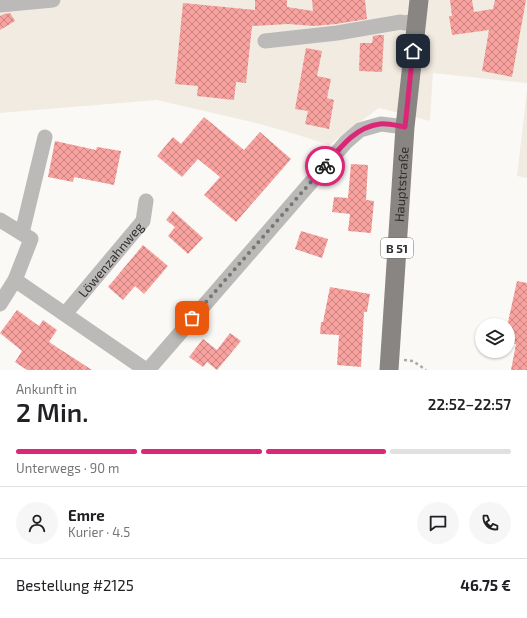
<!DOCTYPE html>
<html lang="de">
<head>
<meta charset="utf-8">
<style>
  body { margin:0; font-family:"Exo 2",sans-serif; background:#f6f6f6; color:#202124; height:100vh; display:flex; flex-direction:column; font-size:15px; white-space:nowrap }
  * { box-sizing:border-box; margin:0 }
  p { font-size:13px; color:#757577 }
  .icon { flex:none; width:22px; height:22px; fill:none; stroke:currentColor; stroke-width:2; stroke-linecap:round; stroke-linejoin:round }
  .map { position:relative; height:370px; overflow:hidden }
  .drawer { display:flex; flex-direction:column; background:#fff; flex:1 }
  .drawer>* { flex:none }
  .tools { position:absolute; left:475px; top:318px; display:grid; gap:8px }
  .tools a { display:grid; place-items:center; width:40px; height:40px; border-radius:50%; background:#fff; box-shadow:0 1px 3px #0004; font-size:20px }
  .pin { position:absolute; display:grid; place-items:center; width:34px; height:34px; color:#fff; margin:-17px; border-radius:8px; box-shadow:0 2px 6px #0006 }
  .courier { position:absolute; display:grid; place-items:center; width:40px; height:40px; margin:-20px; border:3px solid #db2777; border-radius:50%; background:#fff; color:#222; box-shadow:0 1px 5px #0007 }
  .summary em { font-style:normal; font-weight:600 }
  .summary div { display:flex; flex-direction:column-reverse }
  .summary { display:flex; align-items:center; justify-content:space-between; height:68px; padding:0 16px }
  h1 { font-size:26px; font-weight:600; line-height:30px }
  .bar { display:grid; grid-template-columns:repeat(4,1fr); gap:6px 4px; align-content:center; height:48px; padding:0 16px }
  .bar i { height:5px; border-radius:3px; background:#e0e0e0 }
  .bar .on { background:#db2777 }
  .bar p { grid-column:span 4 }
  .line { display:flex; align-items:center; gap:10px; padding:0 16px; border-top:1px solid #e0e0e0 }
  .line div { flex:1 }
  .round { display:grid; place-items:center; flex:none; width:42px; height:42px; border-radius:21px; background:#f6f6f6 }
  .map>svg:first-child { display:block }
  .built { fill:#f2ebe1 }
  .building { fill:url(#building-cross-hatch) }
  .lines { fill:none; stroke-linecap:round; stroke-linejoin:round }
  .path { stroke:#acaaa8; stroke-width:2.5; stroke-dasharray:3 3; stroke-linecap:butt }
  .minor { stroke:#bcbab9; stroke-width:15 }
  .major { stroke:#888583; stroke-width:19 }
  .done { stroke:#787675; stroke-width:4; stroke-dasharray:0 7.2 }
  .route { stroke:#db2777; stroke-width:5 }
  .labels { text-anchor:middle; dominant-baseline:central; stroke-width:4; stroke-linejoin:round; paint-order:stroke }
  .shield { fill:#fff; stroke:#6f6e6d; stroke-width:1 }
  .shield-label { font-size:12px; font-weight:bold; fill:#31302f }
  .street-label { font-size:13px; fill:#31302f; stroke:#fff }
</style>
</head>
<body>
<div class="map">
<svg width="527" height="370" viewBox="0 0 527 370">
  <defs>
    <pattern id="building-cross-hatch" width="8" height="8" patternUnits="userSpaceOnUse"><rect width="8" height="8" fill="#f7a29e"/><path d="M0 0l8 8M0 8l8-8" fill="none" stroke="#c98481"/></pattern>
  </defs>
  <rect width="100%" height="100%" fill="#fbf9f6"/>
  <!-- built -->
  <g class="built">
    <path d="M0,0H527V83L433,73L430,121L379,108L329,145L295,134L256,123L157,100L0,113Z"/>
    <path d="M527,90V178L517,176Z"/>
  </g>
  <!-- building -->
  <g class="building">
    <path d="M255,0H287V7L313,11L312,0H365L367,19L336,24L314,26L288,24L252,26L246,83L236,82L234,100L197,96L198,86L175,84L183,3L255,10Z"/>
    <path d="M450,0H472L474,12L493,9L495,0H526L512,77L482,71L489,30L452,35L449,16H452Z"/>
    <path d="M10,13L15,21L0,30V16L4,14Z"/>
    <path d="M378,35H384L382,72L359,71L360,43H372L373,36Z"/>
    <path d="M306,48L322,51L317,76L331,79L327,98L334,100L329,129L305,124L308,111L295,109Z"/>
    <path d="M204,117L244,150L260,132L291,159L236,222L204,195L220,177L198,159L182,177L157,156L173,137L181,144Z"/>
    <path d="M55,141L96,150L97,147L121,151L114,185L74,177L73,182L48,177Z"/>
    <path d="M351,164L368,165L366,200L374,201L371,233L348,231L350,214L332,212L334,197L348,198Z"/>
    <path d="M173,211L203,238L188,254L168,236L175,227L166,220Z"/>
    <path d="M301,231L328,239L322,258L295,249Z"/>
    <path d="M143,245L168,266L144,294L135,286L123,300L108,287Z"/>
    <path d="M517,281L527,283V370H511L516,344L508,343V322Z"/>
    <path d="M330,287L370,294L367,312H364L361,367L337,365L339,335L320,334L321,322H323Z"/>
    <path d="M17,310L39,326L43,320L57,330L49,342L92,370H27L15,362L22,351L0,333Z"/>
    <path d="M230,333L241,341L217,370L207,362L203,367L189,357L203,339L217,350Z"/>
  </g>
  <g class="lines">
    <!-- path -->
    <path class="path" d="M404,360L413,361L426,370"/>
    <!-- minor -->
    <g class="minor">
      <path d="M0,5L53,0"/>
      <path d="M265,41L337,33L401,22L404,23L417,21"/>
      <path d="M0,220L31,239L15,280L0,304"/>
      <path d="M22,233L45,137"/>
      <path d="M15,280L146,370"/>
      <path id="s1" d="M65,314L143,221L146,201"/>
      <path d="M148,370L346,142L360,130L381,124L405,127"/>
    </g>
    <!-- major -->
    <path class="major" id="s2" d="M389,370L405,127L419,0"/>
  </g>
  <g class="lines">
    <!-- done -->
    <path class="done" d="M192,318L325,166"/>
    <!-- route -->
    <path class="route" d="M325,166C340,148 355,127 380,124C388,123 398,126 405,127L413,51"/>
  </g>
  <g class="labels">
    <!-- shield labels -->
    <rect class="shield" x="381" y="238" width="32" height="20" rx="3"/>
    <g class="shield-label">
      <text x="397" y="248">B 51</text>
    </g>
    <!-- street labels -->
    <g class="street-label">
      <text stroke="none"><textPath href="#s2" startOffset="186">Hauptstraße</textPath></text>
      <text stroke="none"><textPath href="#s1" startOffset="71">Löwenzahnweg</textPath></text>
    </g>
  </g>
</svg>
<div class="tools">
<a><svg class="icon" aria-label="layers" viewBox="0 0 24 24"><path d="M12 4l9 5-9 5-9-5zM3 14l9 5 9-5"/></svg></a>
</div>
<div class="pin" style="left:192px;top:318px;background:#ea580c"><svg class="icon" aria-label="bag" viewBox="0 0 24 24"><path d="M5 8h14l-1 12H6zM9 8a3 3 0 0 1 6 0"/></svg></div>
<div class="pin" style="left:413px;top:51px;background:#1f2937"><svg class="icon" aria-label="home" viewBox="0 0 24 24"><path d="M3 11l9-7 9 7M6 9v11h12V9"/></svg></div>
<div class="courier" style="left:325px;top:166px"><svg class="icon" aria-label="bike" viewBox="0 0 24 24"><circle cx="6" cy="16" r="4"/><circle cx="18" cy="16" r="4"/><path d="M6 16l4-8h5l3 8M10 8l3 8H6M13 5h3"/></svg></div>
</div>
<section class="drawer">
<div class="summary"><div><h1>2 Min.</h1><p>Ankunft in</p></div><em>22:52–22:57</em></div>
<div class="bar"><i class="on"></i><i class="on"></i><i class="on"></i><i></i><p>Unterwegs · 90 m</p></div>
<div class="line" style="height:72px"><a class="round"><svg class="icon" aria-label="person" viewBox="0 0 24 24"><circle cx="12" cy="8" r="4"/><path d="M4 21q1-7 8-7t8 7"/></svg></a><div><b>Emre</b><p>Kurier · 4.5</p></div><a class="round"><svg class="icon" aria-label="chat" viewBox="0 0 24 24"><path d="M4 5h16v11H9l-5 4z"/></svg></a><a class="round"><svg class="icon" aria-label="phone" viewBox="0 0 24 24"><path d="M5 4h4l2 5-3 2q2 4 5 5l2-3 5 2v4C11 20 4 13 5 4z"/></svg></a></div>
<div class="line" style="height:52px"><div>Bestellung #2125</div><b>46.75 €</b></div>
</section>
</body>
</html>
